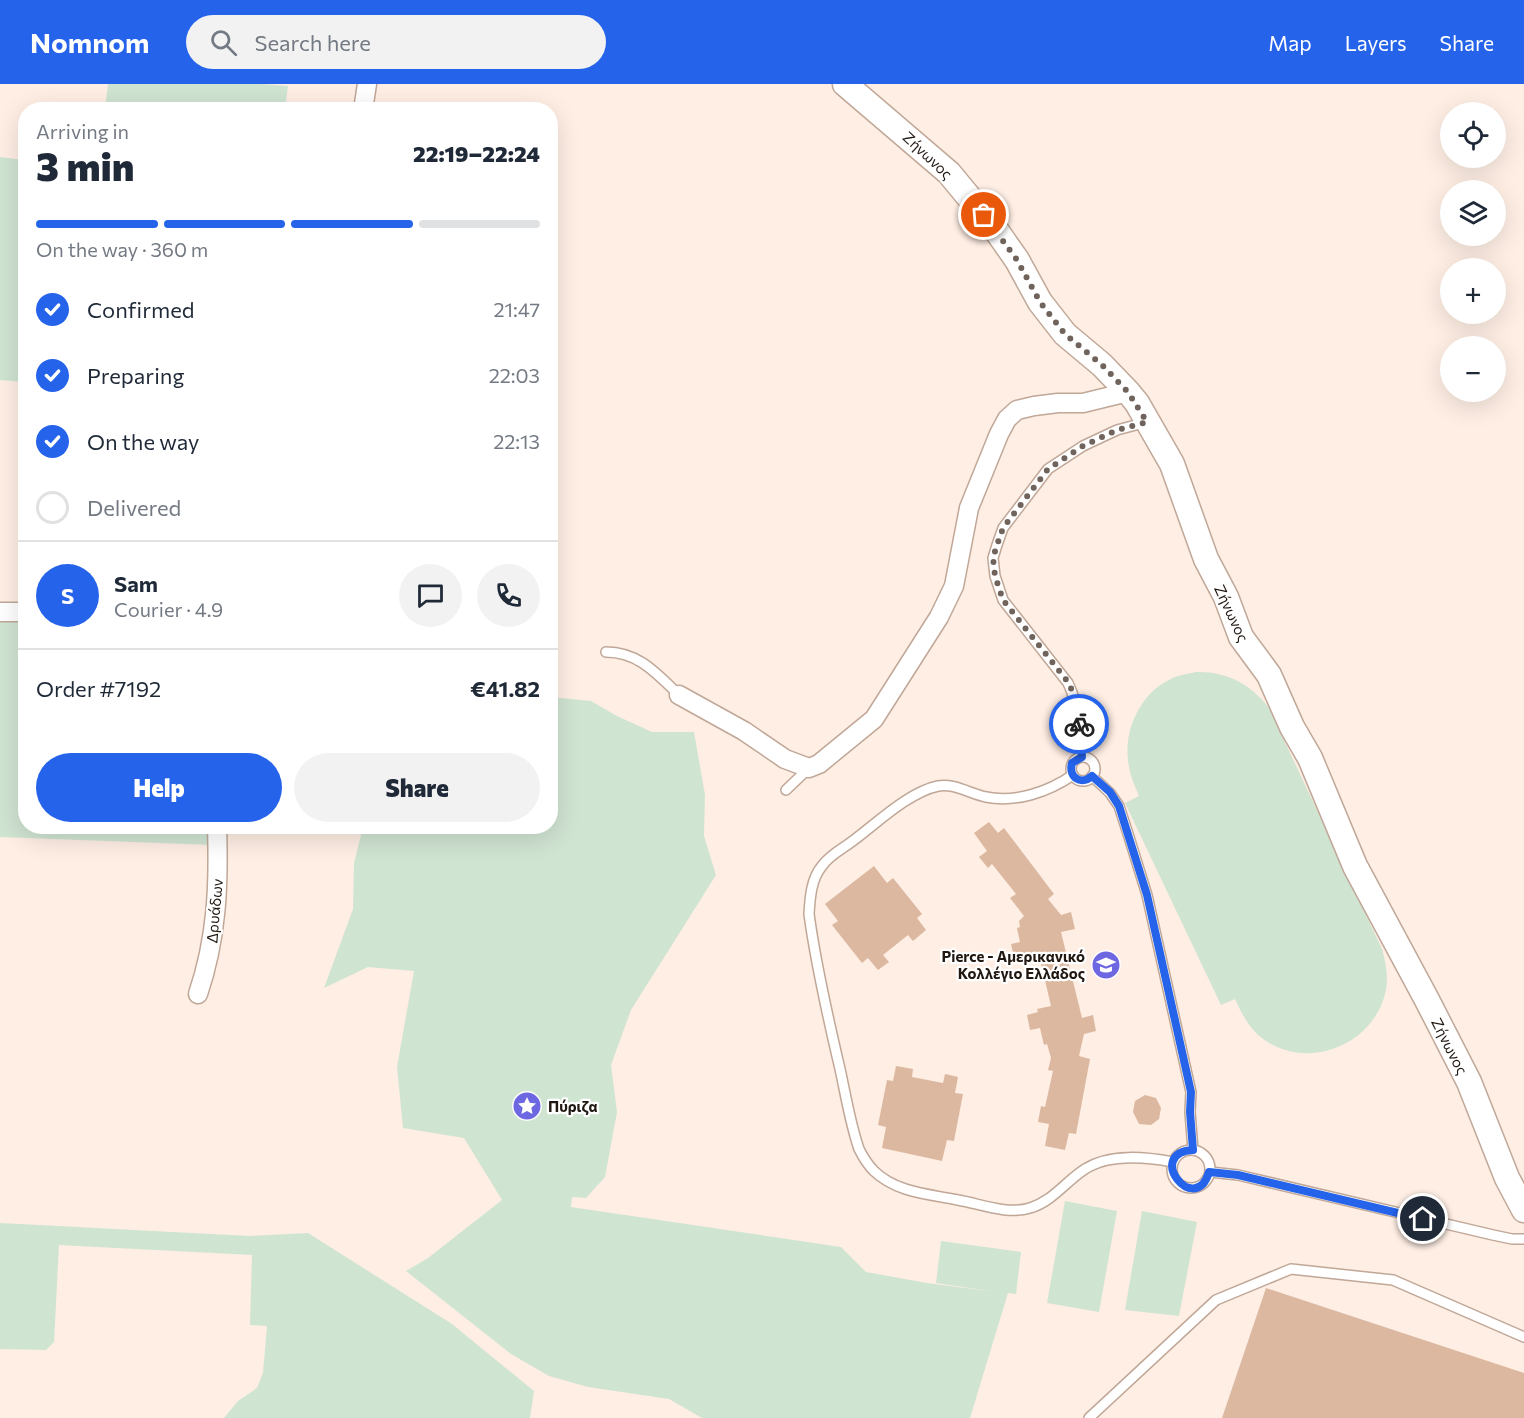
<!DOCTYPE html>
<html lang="en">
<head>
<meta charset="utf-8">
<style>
  body { margin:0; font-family:Commissioner,sans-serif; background:#f2f2f3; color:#1f2937; height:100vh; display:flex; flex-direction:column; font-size:22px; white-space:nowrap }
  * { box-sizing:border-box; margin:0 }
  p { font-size:20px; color:#747a83 }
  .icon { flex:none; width:33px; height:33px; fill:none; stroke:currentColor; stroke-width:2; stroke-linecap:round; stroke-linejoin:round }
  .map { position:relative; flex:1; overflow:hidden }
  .details { position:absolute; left:18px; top:18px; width:540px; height:732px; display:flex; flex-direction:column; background:#fff; border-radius:24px; box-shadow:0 6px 24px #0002 }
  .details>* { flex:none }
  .buttons { position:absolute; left:1440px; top:18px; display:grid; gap:12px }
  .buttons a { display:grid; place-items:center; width:66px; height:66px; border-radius:50%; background:#fff; box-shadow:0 6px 24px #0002; font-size:30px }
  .pin { position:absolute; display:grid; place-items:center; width:51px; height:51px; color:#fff; margin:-26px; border:3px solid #fff; border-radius:50%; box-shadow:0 2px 6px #0007 }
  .courier { position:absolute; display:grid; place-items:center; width:60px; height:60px; margin:-30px; border:4px solid #2563eb; border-radius:50%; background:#fff; color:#222; box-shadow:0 2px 8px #0007 }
  .overview em { font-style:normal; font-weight:800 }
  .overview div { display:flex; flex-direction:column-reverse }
  .overview { display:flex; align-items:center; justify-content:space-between; height:102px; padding:0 18px }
  h1 { font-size:39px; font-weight:800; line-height:45px }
  .bar { display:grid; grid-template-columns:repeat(4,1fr); gap:9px 6px; align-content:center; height:72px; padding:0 18px }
  .bar i { height:8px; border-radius:4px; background:#e0e1e3 }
  .bar .current { background:#2563eb }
  .bar p { grid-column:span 4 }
  .line { display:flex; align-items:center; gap:15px; padding:0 18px; border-top:2px solid #e0e1e3 }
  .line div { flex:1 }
  .round { display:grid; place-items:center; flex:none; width:63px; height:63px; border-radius:32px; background:#f2f2f3 }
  ol { padding:0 18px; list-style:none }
  li { display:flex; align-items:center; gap:18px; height:66px }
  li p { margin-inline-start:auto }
  li .icon { padding:6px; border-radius:50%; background:#2563eb; color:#fff; stroke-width:4 }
  li:last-child { color:#747a83 }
  li i { width:33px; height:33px; border:3px solid #e0e1e3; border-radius:50% }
  .button { display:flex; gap:12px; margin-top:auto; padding:12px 18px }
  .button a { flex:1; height:69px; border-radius:36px; background:#2563eb; color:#fff; font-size:24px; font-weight:800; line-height:69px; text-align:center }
  .button a+a { background:#f2f2f3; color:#1f2937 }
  header { display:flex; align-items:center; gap:36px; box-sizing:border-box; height:84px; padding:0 30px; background:#2563eb; color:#fff }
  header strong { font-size:28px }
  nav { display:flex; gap:33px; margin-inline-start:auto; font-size:21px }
  .search { width:420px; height:54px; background:#f2f2f3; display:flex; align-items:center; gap:15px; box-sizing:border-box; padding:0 21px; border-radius:33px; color:#747a83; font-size:22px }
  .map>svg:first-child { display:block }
  .green { fill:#d0e4d2 }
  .building { fill:#dcb8a0 }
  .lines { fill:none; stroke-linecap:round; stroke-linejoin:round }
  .lane-casing { stroke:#c0a797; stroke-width:12 }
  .street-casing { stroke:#c0a797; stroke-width:21 }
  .secondary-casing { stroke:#c0a797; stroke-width:27 }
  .lane { stroke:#fff; stroke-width:9 }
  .street { stroke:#fff; stroke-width:18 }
  .secondary { stroke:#fff; stroke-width:24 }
  .done { stroke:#6f635c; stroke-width:6; stroke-dasharray:0 10.8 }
  .route { stroke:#2563eb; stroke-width:8 }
  .labels { text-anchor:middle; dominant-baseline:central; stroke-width:4.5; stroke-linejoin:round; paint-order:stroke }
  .street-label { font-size:15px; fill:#221812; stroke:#fff }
  .poi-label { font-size:15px; font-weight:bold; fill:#221812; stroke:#fff; text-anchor:end }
</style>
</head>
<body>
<header>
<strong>Nomnom</strong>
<div class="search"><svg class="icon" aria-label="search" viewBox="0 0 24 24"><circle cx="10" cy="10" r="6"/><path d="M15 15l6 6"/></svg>Search here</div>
<nav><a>Map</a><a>Layers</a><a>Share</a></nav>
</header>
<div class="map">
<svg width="1524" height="1334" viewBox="0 0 1524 1334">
  <rect width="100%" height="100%" fill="#feeee4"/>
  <!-- green -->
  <g class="green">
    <path d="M108,0H262L288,2L285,25H105Z"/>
    <path d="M0,73L25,76V298L0,296Z"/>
    <path d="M0,534H25L26,742L211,743L212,761L0,753Z"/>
    <path d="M1196,588C1226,587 1251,600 1269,624L1382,865C1386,879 1389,895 1385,910C1371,965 1300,989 1257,950C1247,940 1241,928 1235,915L1221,921L1125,719L1139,712C1134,700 1129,689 1128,676C1124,646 1141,609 1169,596C1177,591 1187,590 1196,588Z"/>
    <path d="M551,613L591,617L617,632L652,648H694L705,711L704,752L716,791L631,926L611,981L617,1028L605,1093L586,1114L572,1113L571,1123L841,1163L866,1188L927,1199L996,1208L936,1199L941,1157L1021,1168L1016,1210L1008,1209L970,1334H702L669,1315L588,1303L549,1292L511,1270L406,1187L428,1174L502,1116L464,1054L403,1044L397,983L414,887L368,883L324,904L353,825L354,779L363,743L550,742Z"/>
    <path d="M1065,1117L1117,1127L1099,1228L1047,1219Z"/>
    <path d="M1142,1127L1197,1138L1179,1232L1125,1226Z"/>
    <path d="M0,1139L250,1152L308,1149L452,1240L534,1307L530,1334H224L238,1317L257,1304L263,1289L267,1242L250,1241L252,1171L59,1161L54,1258L46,1266L0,1265Z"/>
  </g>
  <!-- building -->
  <g class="building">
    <path d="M989,738L998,749L1004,744L1054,810L1048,815L1061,831L1071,828L1075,845L1061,848L1082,934L1093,931L1096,947L1084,950L1079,972L1090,975L1076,1050L1069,1049L1065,1066L1045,1062L1049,1040L1038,1038L1041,1022L1045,1023L1053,987L1048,986L1051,974L1047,960L1044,961L1040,944L1030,946L1027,931L1038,928L1037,925L1051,922L1040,875L1026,878L1025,875L1015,877L1011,860L1020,858L1017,844L1020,843L1019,837L1024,832L1010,814L1016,810L992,780L988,784L979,773L987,767L974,749Z"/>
    <path d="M874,782L887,799L893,794L922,830L917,834L926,846L913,857L908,851L883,871L889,878L878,886L868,874L862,879L832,841L838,837L825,820Z"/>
    <path d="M896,982L913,985L912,993L943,999L945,990L958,993L955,1009L963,1010L954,1057L947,1056L942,1077L882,1064L886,1043L878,1041L887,996L893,997Z"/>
    <path d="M1145,1011L1156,1014L1161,1024L1159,1035L1151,1041L1139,1040L1133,1028L1135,1017Z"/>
    <path d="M1266,1204L1524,1289V1334H1222Z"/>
  </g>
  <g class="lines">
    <!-- lane casing -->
    <g class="lane-casing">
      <g id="lane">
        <path d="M606,568C639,568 657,590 679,611"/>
        <circle cx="1083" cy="685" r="12"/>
        <path d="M1082,673C1081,647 1079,622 1068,599L1003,516L995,492L993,474L997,461L1003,444L1048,385L1083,362L1117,346L1147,338"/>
        <path d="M1073,691C1048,708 1016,719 986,713C970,710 955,699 938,702C909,708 877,739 854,756C844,764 829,771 822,782C811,795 810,814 809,830C816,882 828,934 840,985C846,1012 850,1039 859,1065C863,1073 868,1081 874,1087C897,1109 929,1110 958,1116C981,1120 1007,1131 1030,1124C1053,1117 1065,1098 1085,1085C1110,1069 1146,1073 1173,1078"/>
        <path d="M1092,692L1110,709L1119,722L1129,753L1147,811L1191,1008L1190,1028L1193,1066"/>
        <path d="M786,706L809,684"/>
        <circle cx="1191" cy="1085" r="19"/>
        <path d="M1210,1088L1238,1091L1493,1151L1512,1155H1524"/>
        <path d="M1089,1334L1216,1216L1291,1185L1393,1196L1524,1253"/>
      </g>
    </g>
    <!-- street casing -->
    <g class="street-casing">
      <g id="street">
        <path d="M363,26L367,0"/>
        <path d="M0,528H26"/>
        <path d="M679,611L744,647L785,675L809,684L819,680L874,635L939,533L954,502L969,424L999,350L1007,335L1017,326L1034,322L1058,319H1083L1128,308"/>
        <path d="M198,910C217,854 219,801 217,742"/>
      </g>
    </g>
    <!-- secondary casing -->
    <g class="secondary-casing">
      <path id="secondary" d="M845,0L949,89L996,146L1017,176L1040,218L1065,250L1102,281L1128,308L1137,319L1172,380L1206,475L1226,513L1241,553L1269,591L1292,643L1310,674L1355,782L1427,916L1469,998L1507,1094L1524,1126"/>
    </g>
    <!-- lane -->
    <use href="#lane" class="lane"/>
    <!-- street -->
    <use href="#street" class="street"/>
    <!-- secondary -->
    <use href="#secondary" class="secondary"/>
  </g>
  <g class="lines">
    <!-- done -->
    <path class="done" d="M984,131L1017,176L1040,218L1065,250L1102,281L1128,308L1147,338L1117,346L1083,362L1048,385L1003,444L997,461L993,474L995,492L1003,516L1068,598L1075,613L1079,640"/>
    <!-- route -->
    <path class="route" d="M1079,640L1082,673L1072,679C1068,693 1081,702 1092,692L1110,708L1119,722L1147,811L1191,1008L1190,1028L1193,1066C1144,1069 1195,1134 1209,1088L1238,1091L1423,1135"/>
  </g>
  <!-- icons -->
  <defs>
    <g id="school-disc" transform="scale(1.5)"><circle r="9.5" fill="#6d67e1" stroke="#fff"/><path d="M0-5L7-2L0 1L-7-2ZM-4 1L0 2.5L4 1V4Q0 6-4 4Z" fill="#fff"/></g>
    <g id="sight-disc" transform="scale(1.5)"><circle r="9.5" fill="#6d67e1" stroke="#fff"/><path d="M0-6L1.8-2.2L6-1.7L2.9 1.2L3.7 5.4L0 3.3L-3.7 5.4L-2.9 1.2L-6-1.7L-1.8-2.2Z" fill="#fff"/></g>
  </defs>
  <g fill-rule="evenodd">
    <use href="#school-disc" x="1106" y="881"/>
    <use href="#sight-disc" x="527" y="1022"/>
  </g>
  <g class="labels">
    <!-- street labels -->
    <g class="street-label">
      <text transform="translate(928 71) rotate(43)">Ζήνωνος</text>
      <text transform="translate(1232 529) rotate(65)">Ζήνωνος</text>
      <text transform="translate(214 827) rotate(-85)">Δρυάδων</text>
      <text transform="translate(1450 962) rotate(63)">Ζήνωνος</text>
    </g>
    <!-- poi labels -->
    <g class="poi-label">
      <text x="1085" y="872">Pierce - Αμερικανικό<tspan x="1085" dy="17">Κολλέγιο Ελλάδος</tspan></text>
      <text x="548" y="1022" text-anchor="start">Πύριζα</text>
    </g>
  </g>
</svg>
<div class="buttons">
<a><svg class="icon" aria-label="locate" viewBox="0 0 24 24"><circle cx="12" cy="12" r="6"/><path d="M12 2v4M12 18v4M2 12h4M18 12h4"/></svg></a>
<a><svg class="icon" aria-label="layers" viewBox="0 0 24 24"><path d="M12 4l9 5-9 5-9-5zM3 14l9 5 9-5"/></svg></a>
<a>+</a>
<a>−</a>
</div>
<div class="pin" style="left:984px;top:131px;background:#ea580c"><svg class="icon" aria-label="bag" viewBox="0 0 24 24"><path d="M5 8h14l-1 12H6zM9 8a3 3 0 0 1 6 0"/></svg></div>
<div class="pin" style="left:1423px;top:1135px;background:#1f2937"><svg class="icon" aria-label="home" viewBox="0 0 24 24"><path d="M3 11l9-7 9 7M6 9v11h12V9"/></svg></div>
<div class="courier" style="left:1079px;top:640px"><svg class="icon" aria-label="bike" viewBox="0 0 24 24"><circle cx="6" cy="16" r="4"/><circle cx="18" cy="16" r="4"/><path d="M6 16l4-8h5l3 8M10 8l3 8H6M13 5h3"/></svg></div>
<section class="details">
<div class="overview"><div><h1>3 min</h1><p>Arriving in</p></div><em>22:19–22:24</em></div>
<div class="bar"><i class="current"></i><i class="current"></i><i class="current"></i><i></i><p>On the way · 360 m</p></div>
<ol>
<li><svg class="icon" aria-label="check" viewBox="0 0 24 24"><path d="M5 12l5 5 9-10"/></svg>Confirmed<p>21:47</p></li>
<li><svg class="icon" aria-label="check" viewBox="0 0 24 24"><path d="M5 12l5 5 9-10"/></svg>Preparing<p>22:03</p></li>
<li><svg class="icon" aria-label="check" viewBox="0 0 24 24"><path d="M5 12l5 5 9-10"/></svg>On the way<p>22:13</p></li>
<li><i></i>Delivered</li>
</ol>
<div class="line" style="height:108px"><b class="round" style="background:#2563eb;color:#fff">S</b><div><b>Sam</b><p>Courier · 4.9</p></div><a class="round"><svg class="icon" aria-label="chat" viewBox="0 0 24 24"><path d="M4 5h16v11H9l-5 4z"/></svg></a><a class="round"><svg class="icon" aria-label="phone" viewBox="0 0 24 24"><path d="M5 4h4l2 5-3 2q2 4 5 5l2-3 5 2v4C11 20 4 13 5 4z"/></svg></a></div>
<div class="line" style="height:78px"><div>Order #7192</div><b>€41.82</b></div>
<div class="button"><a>Help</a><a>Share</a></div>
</section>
</div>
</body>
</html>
